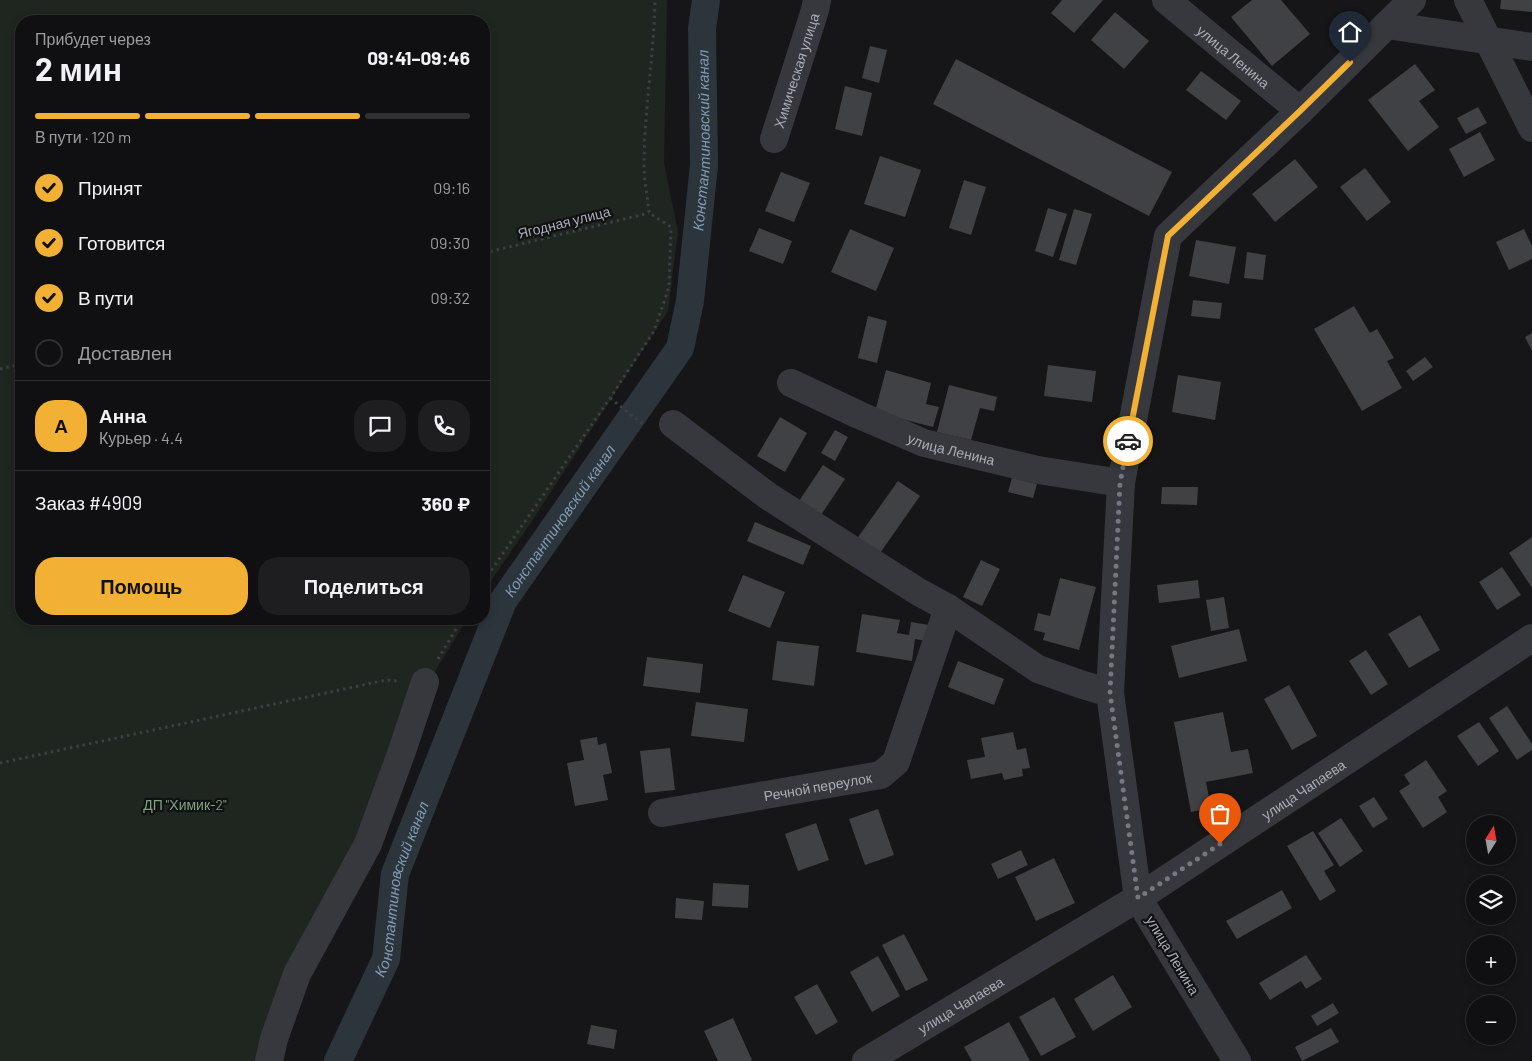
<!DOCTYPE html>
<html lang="ru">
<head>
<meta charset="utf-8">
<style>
  body { margin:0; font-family:Barlow,sans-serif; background:#1e1e20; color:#f1f3f6; height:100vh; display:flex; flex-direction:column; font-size:19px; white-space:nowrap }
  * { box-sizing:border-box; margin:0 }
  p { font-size:16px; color:#9c9d9f }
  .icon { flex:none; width:28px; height:28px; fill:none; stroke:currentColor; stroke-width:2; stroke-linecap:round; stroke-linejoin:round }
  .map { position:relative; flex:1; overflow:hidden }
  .sheet { position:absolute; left:15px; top:15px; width:475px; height:610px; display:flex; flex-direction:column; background:#101012; border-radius:20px; box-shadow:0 2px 8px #0003,0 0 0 1px #303032 }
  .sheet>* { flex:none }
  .needle { width:32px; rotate:11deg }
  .fabs { position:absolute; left:1466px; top:815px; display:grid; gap:10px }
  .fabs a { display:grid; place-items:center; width:50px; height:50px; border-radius:50%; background:#101012; box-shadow:0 2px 8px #0003,0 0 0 1px #303032; font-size:25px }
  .pin { position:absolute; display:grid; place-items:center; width:42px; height:42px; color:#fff; margin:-51px -21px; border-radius:50% 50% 50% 0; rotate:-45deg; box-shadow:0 0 5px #0007 }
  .pin .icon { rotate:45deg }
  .courier { position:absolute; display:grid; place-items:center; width:50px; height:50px; margin:-25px; border:4px solid #f2b134; border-radius:50%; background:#fff; color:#222; box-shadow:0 1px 6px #0007 }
  .summary em { font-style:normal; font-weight:700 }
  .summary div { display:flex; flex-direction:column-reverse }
  .summary { display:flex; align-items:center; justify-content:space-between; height:85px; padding:0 20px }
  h1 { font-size:32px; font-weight:700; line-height:38px }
  .bar { display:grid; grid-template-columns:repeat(4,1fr); gap:8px 5px; align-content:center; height:60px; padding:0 20px }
  .bar i { height:6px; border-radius:4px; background:#303032 }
  .bar .current { background:#f2b134 }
  .bar p { grid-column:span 4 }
  .line { display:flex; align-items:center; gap:12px; padding:0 20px; border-top:1px solid #303032 }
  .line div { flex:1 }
  .round { display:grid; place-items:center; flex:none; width:52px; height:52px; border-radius:20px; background:#1e1e20 }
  ol { padding:0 20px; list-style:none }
  li { display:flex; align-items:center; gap:15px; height:55px }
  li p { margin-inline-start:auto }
  li .icon { padding:5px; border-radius:50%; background:#f2b134; color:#111; stroke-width:4 }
  li:last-child { color:#9c9d9f }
  li i { width:28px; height:28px; border:2px solid #303032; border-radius:50% }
  .cta { display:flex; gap:10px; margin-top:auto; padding:10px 20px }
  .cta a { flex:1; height:58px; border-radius:20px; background:#f2b134; color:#111; font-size:20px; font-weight:700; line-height:58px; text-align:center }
  .cta a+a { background:#1e1e20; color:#f1f3f6 }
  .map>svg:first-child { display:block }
  .green { fill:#1e261f }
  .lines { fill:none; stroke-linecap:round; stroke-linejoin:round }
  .canal { stroke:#2c353c; stroke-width:28 }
  .building { fill:#404145 }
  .path { stroke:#3d3f44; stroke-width:3; stroke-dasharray:2.5 4; stroke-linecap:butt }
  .minor { stroke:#37383d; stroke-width:28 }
  .done { stroke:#757880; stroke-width:5; stroke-dasharray:0 9 }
  .route { stroke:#f2b134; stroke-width:6 }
  .labels { text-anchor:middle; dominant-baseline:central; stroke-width:4.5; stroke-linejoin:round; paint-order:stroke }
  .street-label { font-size:14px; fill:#a8adb8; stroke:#111113 }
  .park-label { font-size:14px; fill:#7fa381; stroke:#111113 }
  .water-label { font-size:15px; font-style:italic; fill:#7f9bb3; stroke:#111113 }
</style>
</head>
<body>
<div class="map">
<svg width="1532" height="1061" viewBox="0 0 1532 1061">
  <rect width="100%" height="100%" fill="#161618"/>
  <!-- green -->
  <path class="green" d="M0,0H667L664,163L678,232L668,311L536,515L484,591V21H21V619H467L428,683L301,974L274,1061H0Z"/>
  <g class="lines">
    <!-- canal -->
    <path class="canal" id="s1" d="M338,1061L386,959L395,874L503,601L680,348L690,301L704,165L702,29L706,0"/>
  </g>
  <!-- building -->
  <g class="building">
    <path d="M1062,0H1103L1074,33L1051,13Z"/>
    <path d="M1252,0H1281L1310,34L1272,66L1231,17Z"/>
    <path d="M1501,0H1532V12L1500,9Z"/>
    <path d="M1115,12L1149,41L1124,69L1091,40Z"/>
    <path d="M870,46L887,50L879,83L862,78Z"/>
    <path d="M956,59L1172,172L1149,216L933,104Z"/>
    <path d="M1415,64L1435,90L1419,101L1439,127L1408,151L1368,100Z"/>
    <path d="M1201,71L1241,101L1226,120L1186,90Z"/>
    <path d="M845,86L872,93L862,136L835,129Z"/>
    <path d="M1478,107L1487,123L1466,134L1457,118Z"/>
    <path d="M1480,132L1495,160L1464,177L1449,149Z"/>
    <path d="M880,156L921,170L905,217L864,204Z"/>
    <path d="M1295,159L1318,187L1275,222L1252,194Z"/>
    <path d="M1365,168L1391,202L1367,221L1340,187Z"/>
    <path d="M781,172L810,183L794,222L765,211Z"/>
    <path d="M964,180L986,187L971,235L949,228Z"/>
    <path d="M1048,208L1067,214L1053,257L1035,251Z"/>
    <path d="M1074,209L1092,214L1076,265L1059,260Z"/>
    <path d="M759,228L792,241L783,264L749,251Z"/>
    <path d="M850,229L894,248L876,291L831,272Z"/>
    <path d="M1524,229L1532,246V259L1509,270L1496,242Z"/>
    <path d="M1196,240L1236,247L1229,284L1189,276Z"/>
    <path d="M1247,252L1266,255L1263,280L1244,278Z"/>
    <path d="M1193,300L1222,303L1220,319L1191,316Z"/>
    <path d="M1354,306L1370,333L1377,329L1394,358L1387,361L1402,388L1362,411L1314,329Z"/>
    <path d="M868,316L887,321L877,363L858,358Z"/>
    <path d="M1532,333V351L1525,337Z"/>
    <path d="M1425,357L1433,367L1413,381L1406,371Z"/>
    <path d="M1048,365L1096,371L1092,402L1044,396Z"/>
    <path d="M886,370L931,383L926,404L939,407L933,427L875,412Z"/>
    <path d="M1178,375L1221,382L1215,420L1172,412Z"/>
    <path d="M949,385L997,397L994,411L980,408L971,440L937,432Z"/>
    <path d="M780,417L807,433L785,472L757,456Z"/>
    <path d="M835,430L848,437L835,461L821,453Z"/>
    <path d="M823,465L845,479L821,515L799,501Z"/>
    <path d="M1012,478L1037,484L1033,498L1008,492Z"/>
    <path d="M898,481L920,496L878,556L856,540Z"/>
    <path d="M1162,487H1198L1197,505L1161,504Z"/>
    <path d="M755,522L811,546L803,565L747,541Z"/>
    <path d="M1532,537V588L1509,553Z"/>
    <path d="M981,560L1000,569L982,606L963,597Z"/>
    <path d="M1502,567L1521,595L1497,610L1479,582Z"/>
    <path d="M743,575L785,592L770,628L728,611Z"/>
    <path d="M1060,578L1096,587L1079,650L1043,640L1045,633L1034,630L1038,613L1050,616Z"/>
    <path d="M1198,580L1200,598L1159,603L1157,585Z"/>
    <path d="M1224,597L1229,628L1211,631L1206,600Z"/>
    <path d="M862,614L900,620L897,633L909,635L911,622L935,626L932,642L915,639L912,661L856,652Z"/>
    <path d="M1420,615L1440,650L1409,668L1388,634Z"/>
    <path d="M1239,629L1247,661L1179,678L1171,646Z"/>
    <path d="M777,641L819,646L814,686L772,680Z"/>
    <path d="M1366,650L1388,684L1371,695L1349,661Z"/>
    <path d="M647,657L703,664L700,693L643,686Z"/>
    <path d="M958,661L1004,679L994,705L948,687Z"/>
    <path d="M1289,685L1317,736L1292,750L1264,699Z"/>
    <path d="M696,702L748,709L744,742L691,736Z"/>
    <path d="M1507,706L1532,744V750L1517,760L1489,718Z"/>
    <path d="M1223,712L1231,752L1248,749L1253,773L1206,782L1211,808L1191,812L1174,722Z"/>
    <path d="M1479,722L1499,751L1478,766L1457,736Z"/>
    <path d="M1013,732L1017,750L1026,748L1030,768L1022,769L1023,776L1004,780L1002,773L971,779L967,760L985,757L981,738Z"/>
    <path d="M597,737L598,745L606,743L612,773L603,775L608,800L575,806L567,763L584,760L580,740Z"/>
    <path d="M670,748L675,790L645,793L640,751Z"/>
    <path d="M1426,760L1447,791L1438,797L1447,812L1423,828L1399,791L1410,784L1404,775Z"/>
    <path d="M1374,797L1388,819L1373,828L1359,806Z"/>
    <path d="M878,809L894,855L865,865L849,819Z"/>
    <path d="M1341,818L1363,851L1340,867L1318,833Z"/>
    <path d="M816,823L829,860L798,871L785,834Z"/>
    <path d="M1313,831L1334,865L1324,871L1336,891L1320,901L1287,846Z"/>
    <path d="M1021,850L1028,865L998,879L991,864Z"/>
    <path d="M1054,858L1075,903L1036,921L1015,877Z"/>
    <path d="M713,883L749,885L748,908L712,906Z"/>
    <path d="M1282,890L1292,908L1237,939L1226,921Z"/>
    <path d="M676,898L704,901L702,920L675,918Z"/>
    <path d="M904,934L928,980L906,991L882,945Z"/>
    <path d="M1306,955L1322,979L1306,989L1301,981L1270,1000L1259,983Z"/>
    <path d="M878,956L900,996L872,1012L850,972Z"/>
    <path d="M1113,975L1132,1007L1093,1031L1074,999Z"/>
    <path d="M817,984L838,1022L816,1035L794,997Z"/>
    <path d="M1054,997L1076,1037L1041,1056L1019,1017Z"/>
    <path d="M1333,1003L1339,1013L1317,1026L1311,1016Z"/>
    <path d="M733,1018L752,1060L750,1061H718L704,1031Z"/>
    <path d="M1009,1022L1030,1061H972L964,1047Z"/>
    <path d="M591,1025L617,1030L614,1049L587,1044Z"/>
    <path d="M1331,1028L1339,1042L1302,1061L1295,1047Z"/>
  </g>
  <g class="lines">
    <!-- path -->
    <g class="path">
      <path d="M484,253L649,213"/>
      <path d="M0,369L21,364"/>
      <path d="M610,398L645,426"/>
      <path d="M484,581L610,398L654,331L669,287L671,227L649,213C648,198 644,182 644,167C644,111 654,56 655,0"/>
      <path d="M438,659L462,619"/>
      <path d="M0,763L386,680L398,681"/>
    </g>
    <!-- minor -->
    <g class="minor">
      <path id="s2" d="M1166,0L1300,111"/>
      <path d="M1468,0L1532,128"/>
      <path d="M1387,25L1532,47"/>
      <path id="s3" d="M774,139L815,10L817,0"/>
      <path id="s4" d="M791,383L859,415L924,443L1038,470L1121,483"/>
      <path d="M673,424L768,496L917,591L948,608L1038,669L1080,684L1110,693"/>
      <path id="s5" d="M662,813L881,775L896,762L948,608"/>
      <path d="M269,1061L274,1039L297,974L368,844L402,751L425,682"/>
      <path id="s6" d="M866,1061L1138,898L1532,638"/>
      <path d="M1237,1061L1138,898L1110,693L1121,483L1168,236L1300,111L1412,0"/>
    </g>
  </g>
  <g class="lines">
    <!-- done -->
    <path class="done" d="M1128,441L1120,483L1110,693L1138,898L1220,844"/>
    <!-- route -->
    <path class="route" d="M1128,441L1168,236L1300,111L1350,62"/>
  </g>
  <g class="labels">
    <!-- street labels -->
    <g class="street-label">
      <text stroke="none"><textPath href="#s2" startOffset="88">улица Ленина</textPath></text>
      <text stroke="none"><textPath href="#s3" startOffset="72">Химическая улица</textPath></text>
      <text transform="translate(564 222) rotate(-14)">Ягодная улица</text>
      <text stroke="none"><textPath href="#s4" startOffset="174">улица Ленина</textPath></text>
      <text stroke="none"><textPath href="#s5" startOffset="158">Речной переулок</textPath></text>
      <text stroke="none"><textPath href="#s6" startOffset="515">улица Чапаева</textPath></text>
      <text transform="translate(1173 955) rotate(59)">улица Ленина</text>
      <text stroke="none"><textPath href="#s6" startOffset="110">улица Чапаева</textPath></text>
    </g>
    <!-- park labels -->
    <g class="park-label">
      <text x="185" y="804">ДП "Химик-2"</text>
    </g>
    <!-- water labels -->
    <g class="water-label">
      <text stroke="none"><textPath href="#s1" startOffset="1010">Константиновский канал</textPath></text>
      <text stroke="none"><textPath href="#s1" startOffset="590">Константиновский канал</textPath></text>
      <text stroke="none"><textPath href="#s1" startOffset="185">Константиновский канал</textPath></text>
    </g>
  </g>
</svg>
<div class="fabs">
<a><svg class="needle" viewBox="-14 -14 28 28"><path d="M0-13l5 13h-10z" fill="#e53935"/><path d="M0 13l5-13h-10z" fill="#9c9d9f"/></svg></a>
<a><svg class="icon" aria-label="layers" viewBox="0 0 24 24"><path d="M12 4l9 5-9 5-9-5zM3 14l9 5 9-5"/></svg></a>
<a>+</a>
<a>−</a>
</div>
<div class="pin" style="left:1220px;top:844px;background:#ea580c"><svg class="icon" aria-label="bag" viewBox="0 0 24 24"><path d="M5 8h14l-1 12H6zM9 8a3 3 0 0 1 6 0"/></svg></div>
<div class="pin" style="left:1350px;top:62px;background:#1f2937"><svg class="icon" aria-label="home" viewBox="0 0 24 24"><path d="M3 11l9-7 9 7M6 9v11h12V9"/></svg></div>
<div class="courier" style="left:1128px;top:441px"><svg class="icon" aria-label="car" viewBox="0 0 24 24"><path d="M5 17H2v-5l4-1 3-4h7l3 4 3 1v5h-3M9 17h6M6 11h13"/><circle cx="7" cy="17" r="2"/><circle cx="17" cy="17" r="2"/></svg></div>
<section class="sheet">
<div class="summary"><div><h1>2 мин</h1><p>Прибудет через</p></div><em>09:41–09:46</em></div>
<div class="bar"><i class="current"></i><i class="current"></i><i class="current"></i><i></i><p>В пути · 120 m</p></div>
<ol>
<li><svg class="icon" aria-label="check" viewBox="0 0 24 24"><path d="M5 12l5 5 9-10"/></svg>Принят<p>09:16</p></li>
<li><svg class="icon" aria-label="check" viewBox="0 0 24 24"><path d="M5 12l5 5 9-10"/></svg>Готовится<p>09:30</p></li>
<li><svg class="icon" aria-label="check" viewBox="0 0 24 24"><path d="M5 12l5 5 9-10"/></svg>В пути<p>09:32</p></li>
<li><i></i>Доставлен</li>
</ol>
<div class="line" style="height:90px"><b class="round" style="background:#f2b134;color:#111">А</b><div><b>Анна</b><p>Курьер · 4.4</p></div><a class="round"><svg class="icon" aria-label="chat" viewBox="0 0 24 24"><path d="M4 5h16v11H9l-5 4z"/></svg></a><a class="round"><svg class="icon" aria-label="phone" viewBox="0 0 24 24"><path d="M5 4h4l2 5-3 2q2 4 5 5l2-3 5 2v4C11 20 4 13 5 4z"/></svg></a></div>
<div class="line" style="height:65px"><div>Заказ #4909</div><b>360 ₽</b></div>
<div class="cta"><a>Помощь</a><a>Поделиться</a></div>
</section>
</div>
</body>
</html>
